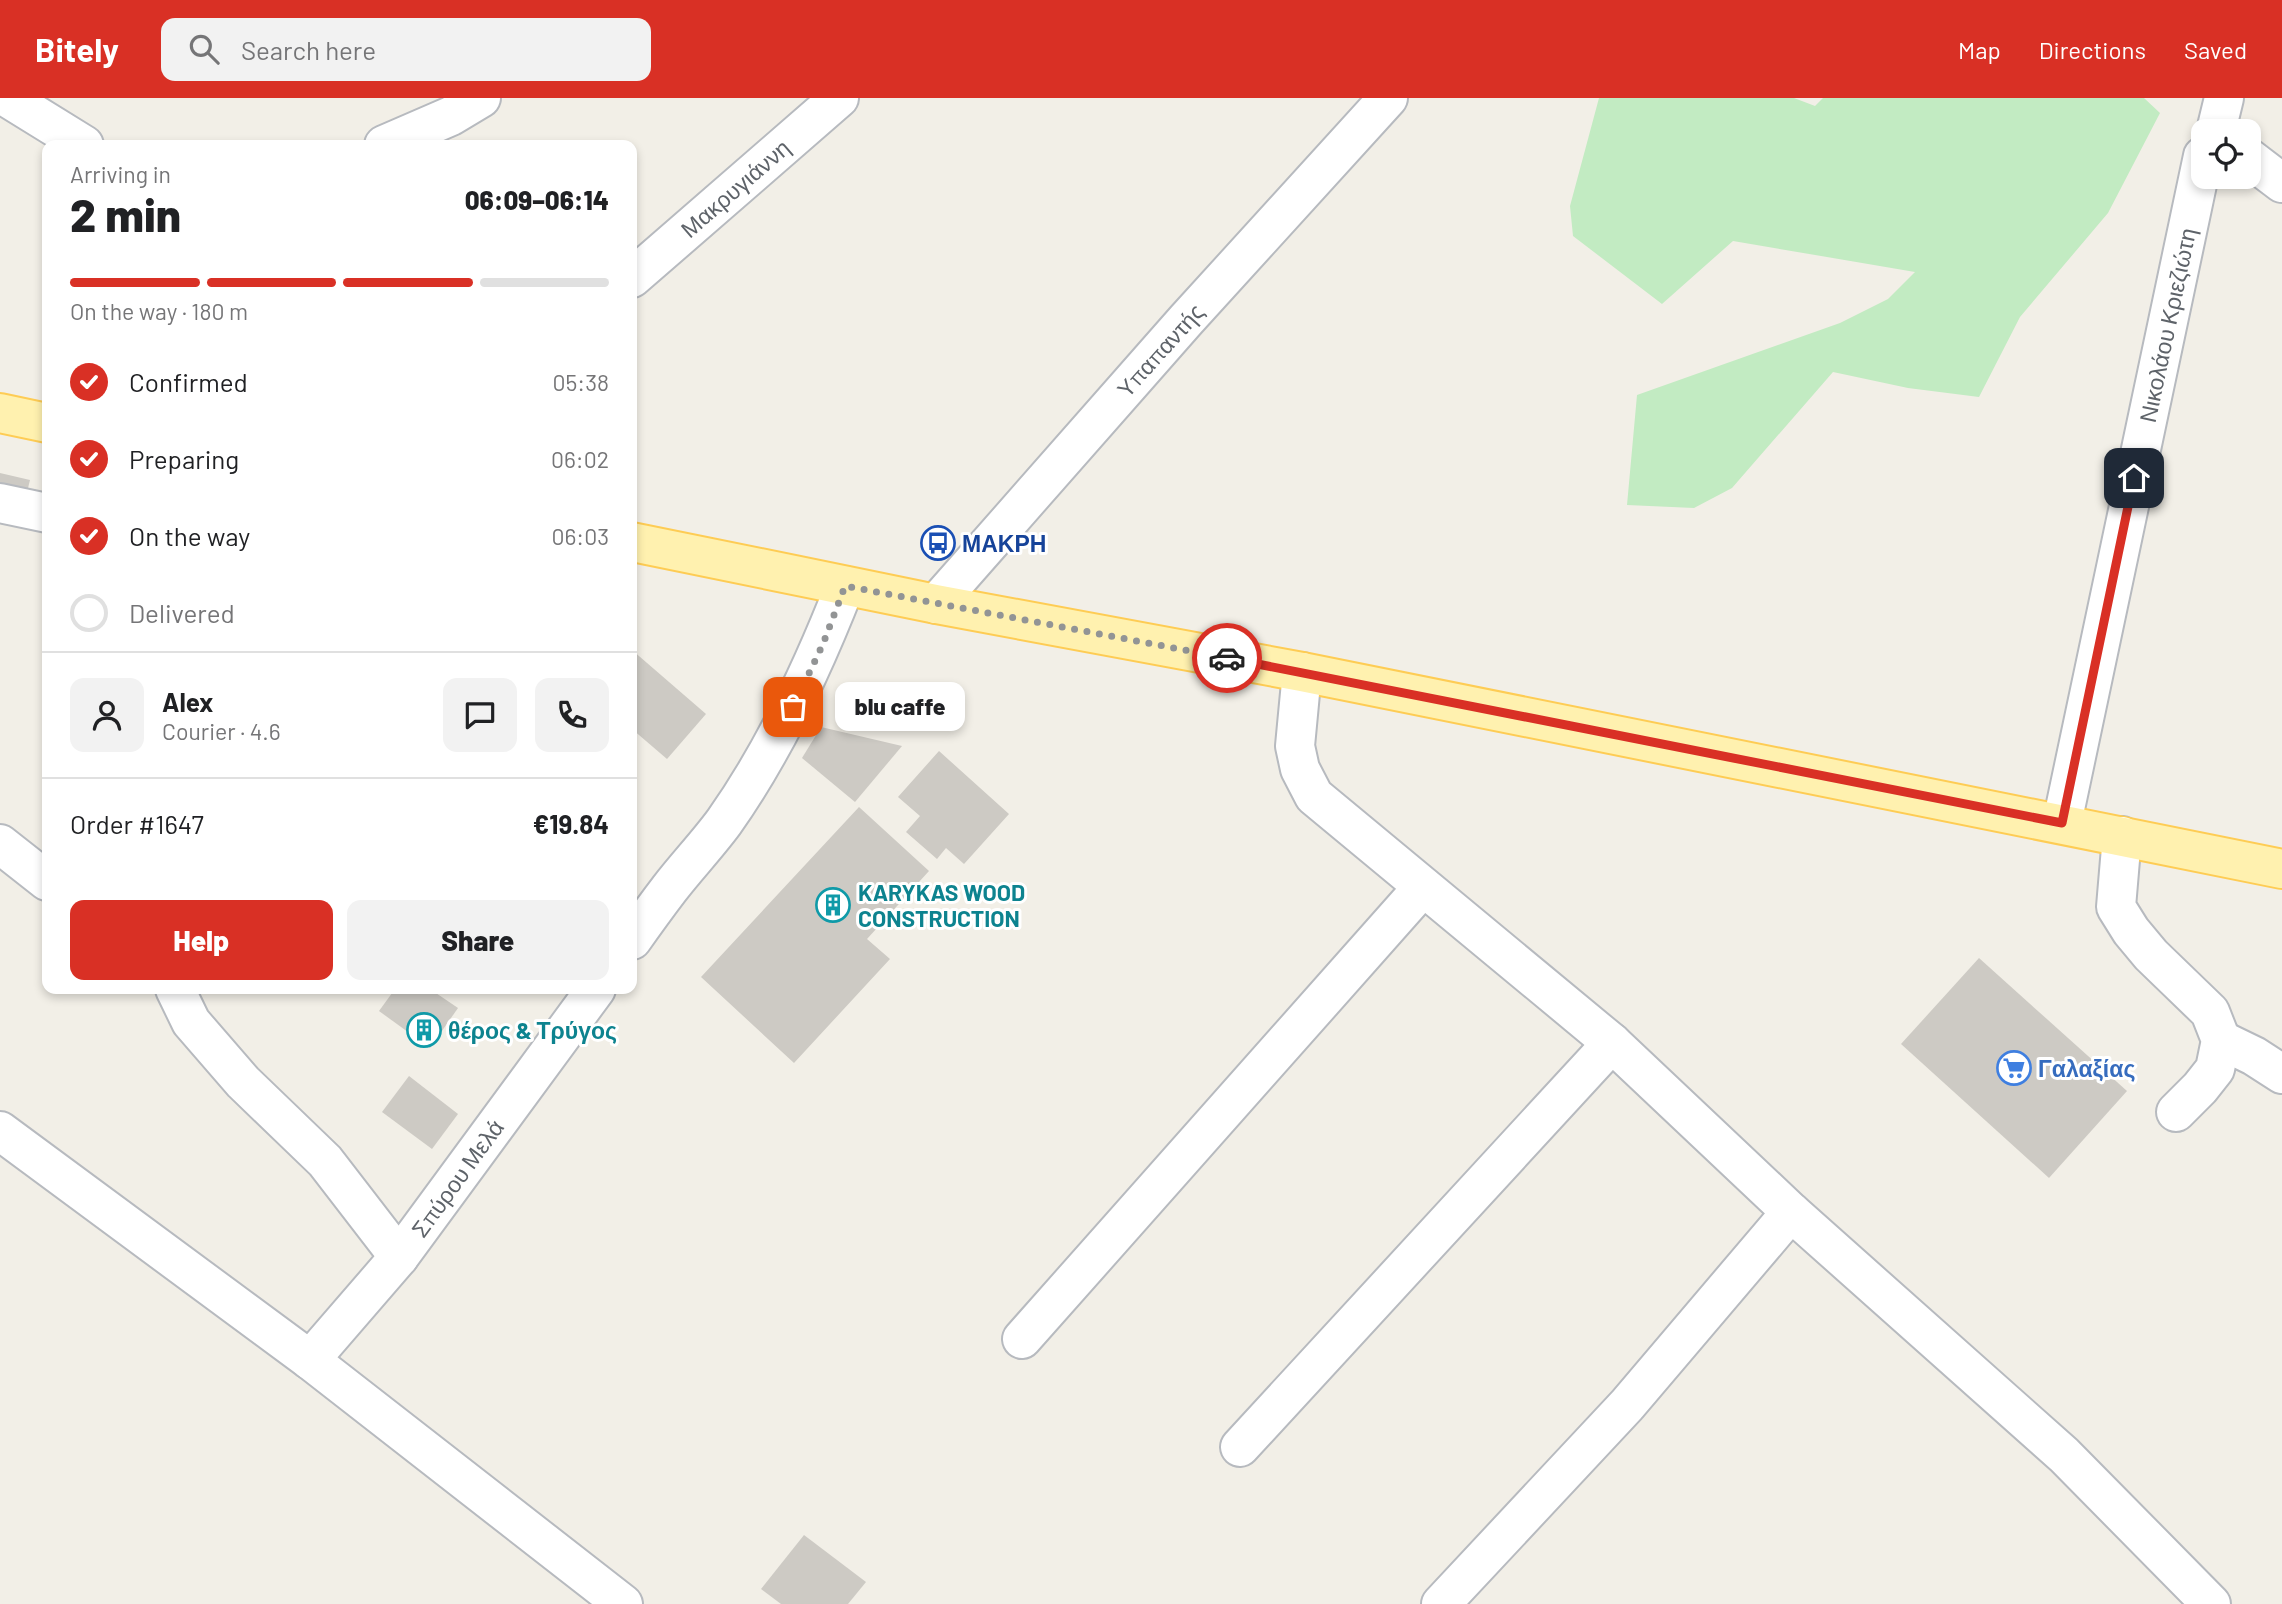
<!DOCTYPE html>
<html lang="en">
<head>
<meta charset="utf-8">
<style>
  body { margin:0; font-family:Barlow,sans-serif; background:#f2f2f2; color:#202124; height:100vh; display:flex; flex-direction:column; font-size:26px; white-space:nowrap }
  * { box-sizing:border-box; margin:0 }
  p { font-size:23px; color:#757577 }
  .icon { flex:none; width:38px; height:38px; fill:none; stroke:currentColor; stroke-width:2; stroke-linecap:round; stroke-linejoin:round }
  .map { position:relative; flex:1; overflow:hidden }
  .panel { position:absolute; left:42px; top:42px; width:595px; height:854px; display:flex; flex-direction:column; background:#fff; border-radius:14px; box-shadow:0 4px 10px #0003 }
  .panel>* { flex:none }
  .buttons { position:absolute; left:2191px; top:21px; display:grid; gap:14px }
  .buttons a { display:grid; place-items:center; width:70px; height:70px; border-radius:14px; background:#fff; box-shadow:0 4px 10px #0003; font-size:35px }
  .pin { position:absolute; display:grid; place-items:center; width:60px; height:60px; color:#fff; margin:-30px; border-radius:14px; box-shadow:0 4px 10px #0006 }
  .courier { position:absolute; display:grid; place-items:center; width:70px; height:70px; margin:-35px; border:5px solid #d93025; border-radius:50%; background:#fff; color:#222; box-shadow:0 2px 9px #0007 }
  .bubble { position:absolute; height:49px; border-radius:14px; background:#fff; box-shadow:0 4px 10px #0003; font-size:23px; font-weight:800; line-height:49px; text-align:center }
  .summary em { font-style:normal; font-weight:800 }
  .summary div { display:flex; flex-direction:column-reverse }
  .summary { display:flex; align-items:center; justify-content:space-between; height:119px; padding:0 28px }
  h1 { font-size:46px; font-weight:800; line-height:52px }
  .bar { display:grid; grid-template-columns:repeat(4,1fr); gap:10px 7px; align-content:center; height:84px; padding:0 28px }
  .bar i { height:9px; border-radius:5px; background:#e0e0e0 }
  .bar .current { background:#d93025 }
  .bar p { grid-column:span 4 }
  .line { display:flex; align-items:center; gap:18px; padding:0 28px; border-top:2px solid #e0e0e0 }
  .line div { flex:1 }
  .round { display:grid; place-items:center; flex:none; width:74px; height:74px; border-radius:14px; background:#f2f2f2 }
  ol { padding:0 28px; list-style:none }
  li { display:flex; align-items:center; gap:21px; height:77px }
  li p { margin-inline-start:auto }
  li .icon { padding:7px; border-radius:50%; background:#d93025; color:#fff; stroke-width:4 }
  li:last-child { color:#757577 }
  li i { width:38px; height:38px; border:4px solid #e0e0e0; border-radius:50% }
  .button { display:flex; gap:14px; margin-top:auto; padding:14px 28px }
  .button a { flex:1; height:80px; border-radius:14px; background:#d93025; color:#fff; font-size:28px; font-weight:800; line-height:80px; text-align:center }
  .button a+a { background:#f2f2f2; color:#202124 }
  header { display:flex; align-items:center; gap:42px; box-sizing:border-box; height:98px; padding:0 35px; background:#d93025; color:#fff }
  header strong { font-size:33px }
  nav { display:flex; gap:38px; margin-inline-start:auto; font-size:24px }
  .search { width:490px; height:63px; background:#f2f2f2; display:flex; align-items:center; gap:18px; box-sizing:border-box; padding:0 24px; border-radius:14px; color:#757577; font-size:26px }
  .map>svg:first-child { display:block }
  .green { fill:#c2ebc2 }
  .building { fill:#cdcac4 }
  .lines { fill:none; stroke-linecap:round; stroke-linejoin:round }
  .minor-casing { stroke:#b7babf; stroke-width:42 }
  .major-casing { stroke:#fecc54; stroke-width:42 }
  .minor { stroke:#fff; stroke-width:38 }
  .major { stroke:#fff1af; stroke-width:38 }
  .done { stroke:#929495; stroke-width:7; stroke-dasharray:0 12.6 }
  .route { stroke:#d93025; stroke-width:9 }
  .labels { text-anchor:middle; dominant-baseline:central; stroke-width:6; stroke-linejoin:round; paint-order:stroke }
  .street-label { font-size:23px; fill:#5e6369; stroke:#fff }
  .transit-label { font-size:23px; font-weight:bold; fill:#164399; stroke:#fff; text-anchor:start }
  .culture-label { font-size:23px; font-weight:bold; fill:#0d838f; stroke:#fff; text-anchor:start }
  .shop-label { font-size:23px; font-weight:bold; fill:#366cbe; stroke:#fff; text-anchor:start }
</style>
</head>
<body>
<header>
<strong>Bitely</strong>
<div class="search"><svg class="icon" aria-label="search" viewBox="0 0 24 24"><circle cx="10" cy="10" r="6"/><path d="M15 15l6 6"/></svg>Search here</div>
<nav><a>Map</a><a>Directions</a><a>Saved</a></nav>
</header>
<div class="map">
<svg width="2282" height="1506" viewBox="0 0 2282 1506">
  <rect width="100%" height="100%" fill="#f2efe7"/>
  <!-- green -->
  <path class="green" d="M1599,0H1794L1815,8L1823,0H2144L2160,15L2108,115L2020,219L1979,299L1908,290L1833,274L1732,390L1694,410L1627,407L1637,297L1840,225L1888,201L1915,174L1733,143L1662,206L1573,138L1570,108Z"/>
  <!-- building -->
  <g class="building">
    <path d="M0,375L30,382L19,427L0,423Z"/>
    <path d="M632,552L706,616L667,661L632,631Z"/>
    <path d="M821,629L902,648L855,704L802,660Z"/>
    <path d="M939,653L1009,716L964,766L946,750L937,761L906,734L920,718L898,699Z"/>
    <path d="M859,709L929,773L867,841L890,861L794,965L701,879Z"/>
    <path d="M1979,860L2127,993L2049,1080L1901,946Z"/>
    <path d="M395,891H430L458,910L430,950L379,913Z"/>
    <path d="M409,978L458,1016L432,1051L382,1014Z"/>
    <path d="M804,1437L866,1484L848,1506H781L761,1491Z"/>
  </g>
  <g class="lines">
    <!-- minor casing -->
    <g class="minor-casing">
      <g id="minor">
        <path d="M8,0L84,47"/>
        <path d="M2216,33L2224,0"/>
        <path d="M384,47L451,18L481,0"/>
        <path d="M2249,60L2282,85"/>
        <path d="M632,180L839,0"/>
        <path d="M0,405L47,415"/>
        <path d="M936,506L1186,222L1388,0"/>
        <path d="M1302,574L1295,648L1300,671L1314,698L1612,945L1791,1114L2064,1357L2211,1506"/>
        <path d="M2062,725L2203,58"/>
        <path d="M2122,738L2116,809L2131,833L2151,857L2210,914L2221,942L2215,971L2200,990L2176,1014"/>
        <path d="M0,746L47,783"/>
        <path d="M632,842C644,825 657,807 670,790C687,768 707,747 724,724C775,652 813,570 845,488"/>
        <path d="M175,891L191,924L243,984L325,1063L399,1159"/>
        <path d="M2221,942L2254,958L2282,976"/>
        <path d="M0,1033L310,1262L623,1506"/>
        <path d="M1022,1241L1423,789"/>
        <path d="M310,1262L399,1159L596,891"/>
        <path d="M1240,1349L1612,945"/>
        <path d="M1441,1506L1627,1307L1791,1114"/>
      </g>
    </g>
    <!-- major casing -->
    <g class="major-casing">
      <g id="major">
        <path d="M0,315L47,325"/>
        <path d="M632,444L936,506L1302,574L2282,771"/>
      </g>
    </g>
    <!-- minor -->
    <use href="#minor" class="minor"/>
    <!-- major -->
    <use href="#major" class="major"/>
  </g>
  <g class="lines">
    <!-- done -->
    <path class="done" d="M793,609L823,546L845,488L1227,560"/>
    <!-- route -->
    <path class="route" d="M1227,560L2062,725L2134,380"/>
  </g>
  <!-- icons -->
  <defs>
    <g id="bus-ring" transform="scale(1.75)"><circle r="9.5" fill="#fff" stroke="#1a4fb4" stroke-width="1.5"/><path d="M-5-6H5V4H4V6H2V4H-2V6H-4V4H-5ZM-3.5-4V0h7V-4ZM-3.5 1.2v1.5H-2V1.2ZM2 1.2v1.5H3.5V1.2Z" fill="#1a4fb4"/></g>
    <g id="building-ring" transform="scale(1.75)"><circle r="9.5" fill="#fff" stroke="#0f9aa8" stroke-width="1.5"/><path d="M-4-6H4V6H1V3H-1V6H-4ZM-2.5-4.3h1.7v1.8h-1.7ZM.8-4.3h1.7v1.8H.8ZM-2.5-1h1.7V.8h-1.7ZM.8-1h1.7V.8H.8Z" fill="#0f9aa8"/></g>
    <g id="supermarket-ring" transform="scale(1.75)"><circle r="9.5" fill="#fff" stroke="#3f7fe0" stroke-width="1.5"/><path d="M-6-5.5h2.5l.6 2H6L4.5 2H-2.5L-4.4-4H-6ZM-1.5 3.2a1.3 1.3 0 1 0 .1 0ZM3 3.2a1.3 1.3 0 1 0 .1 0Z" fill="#3f7fe0"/></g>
  </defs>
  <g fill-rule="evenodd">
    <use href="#bus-ring" x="938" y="445"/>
    <use href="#building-ring" x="833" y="807"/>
    <use href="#building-ring" x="424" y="932"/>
    <use href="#supermarket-ring" x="2014" y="970"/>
  </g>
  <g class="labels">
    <!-- street labels -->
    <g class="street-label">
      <text transform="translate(735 90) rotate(-41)">Μακρυγιάννη</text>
      <text transform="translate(2167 227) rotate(-78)">Νικολάου Κριεζιώτη</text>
      <text transform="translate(1160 252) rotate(-48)">Υπαπαντής</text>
      <text transform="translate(457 1080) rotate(-54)">Σπύρου Μελά</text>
    </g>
    <!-- transit labels -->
    <g class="transit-label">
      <text x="962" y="445">ΜΑΚΡΗ</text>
    </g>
    <!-- culture labels -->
    <g class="culture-label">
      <text x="858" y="794">KARYKAS WOOD<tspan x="858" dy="26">CONSTRUCTION</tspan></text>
      <text x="448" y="932">θέρος &amp; Τρύγος</text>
    </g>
    <!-- shop labels -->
    <g class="shop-label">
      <text x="2038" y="970">Γαλαξίας</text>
    </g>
  </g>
</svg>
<div class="buttons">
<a><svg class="icon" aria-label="locate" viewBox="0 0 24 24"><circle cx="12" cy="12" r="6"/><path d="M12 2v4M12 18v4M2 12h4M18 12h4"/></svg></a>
</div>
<div class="pin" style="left:793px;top:609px;background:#ea580c"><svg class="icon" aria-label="bag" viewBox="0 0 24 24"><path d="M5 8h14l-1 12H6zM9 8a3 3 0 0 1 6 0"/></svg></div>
<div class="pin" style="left:2134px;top:380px;background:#1f2937"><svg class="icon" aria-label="home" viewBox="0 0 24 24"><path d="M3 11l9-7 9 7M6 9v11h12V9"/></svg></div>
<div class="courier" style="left:1227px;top:560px"><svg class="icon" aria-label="car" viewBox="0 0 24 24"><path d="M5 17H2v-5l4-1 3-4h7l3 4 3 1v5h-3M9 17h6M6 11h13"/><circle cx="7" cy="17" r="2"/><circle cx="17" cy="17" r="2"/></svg></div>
<div class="bubble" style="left:835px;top:584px;width:130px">blu caffe</div>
<section class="panel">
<div class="summary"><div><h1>2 min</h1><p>Arriving in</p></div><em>06:09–06:14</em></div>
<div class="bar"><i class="current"></i><i class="current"></i><i class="current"></i><i></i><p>On the way · 180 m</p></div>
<ol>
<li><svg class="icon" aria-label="check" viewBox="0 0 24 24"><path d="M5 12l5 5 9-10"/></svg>Confirmed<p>05:38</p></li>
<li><svg class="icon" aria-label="check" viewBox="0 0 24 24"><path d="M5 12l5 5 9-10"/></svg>Preparing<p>06:02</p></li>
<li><svg class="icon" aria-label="check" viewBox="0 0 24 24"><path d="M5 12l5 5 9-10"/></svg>On the way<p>06:03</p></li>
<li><i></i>Delivered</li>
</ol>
<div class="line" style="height:126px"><a class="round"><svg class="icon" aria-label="person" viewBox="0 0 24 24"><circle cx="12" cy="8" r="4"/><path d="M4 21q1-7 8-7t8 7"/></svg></a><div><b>Alex</b><p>Courier · 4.6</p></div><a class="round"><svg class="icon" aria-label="chat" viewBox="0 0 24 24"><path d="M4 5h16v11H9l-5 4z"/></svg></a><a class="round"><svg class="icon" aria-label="phone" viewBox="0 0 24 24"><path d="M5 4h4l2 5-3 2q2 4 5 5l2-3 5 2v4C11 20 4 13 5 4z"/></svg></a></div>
<div class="line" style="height:91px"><div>Order #1647</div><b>€19.84</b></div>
<div class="button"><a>Help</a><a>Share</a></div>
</section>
</div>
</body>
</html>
